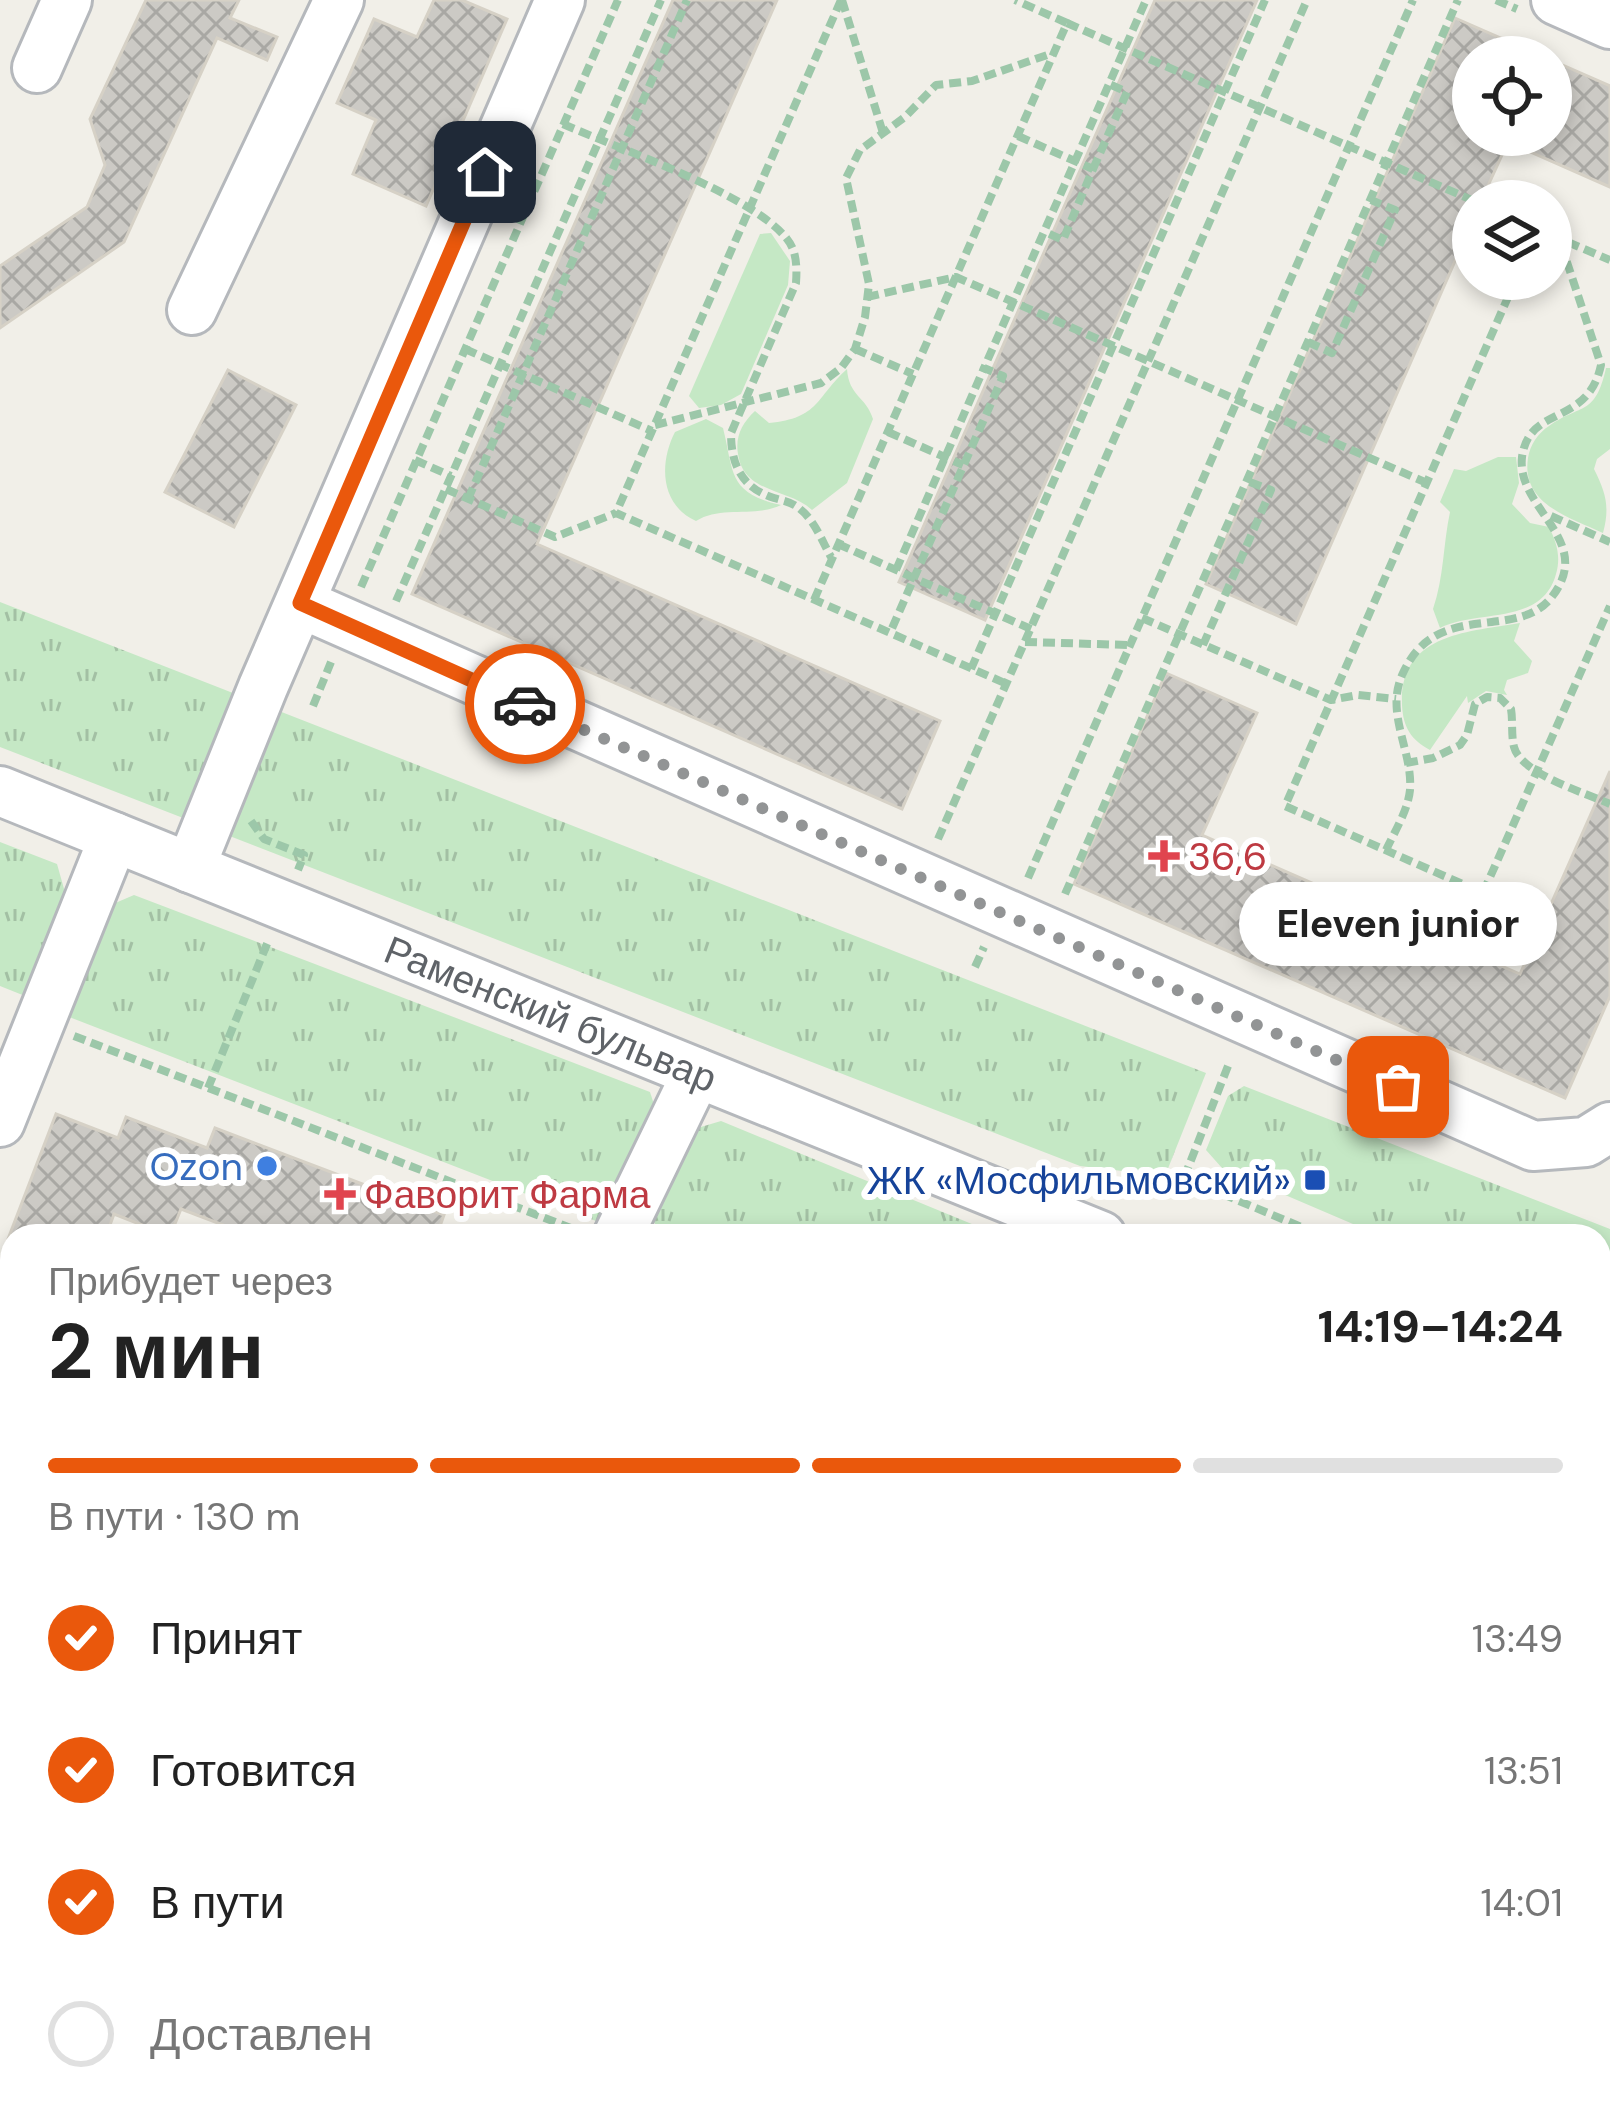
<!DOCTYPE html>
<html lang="ru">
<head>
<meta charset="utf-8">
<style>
  body { margin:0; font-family:"DM Sans",sans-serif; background:#f6f6f6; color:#222; height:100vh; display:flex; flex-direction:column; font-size:45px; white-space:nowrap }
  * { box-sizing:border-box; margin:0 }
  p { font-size:39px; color:#767676 }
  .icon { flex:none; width:66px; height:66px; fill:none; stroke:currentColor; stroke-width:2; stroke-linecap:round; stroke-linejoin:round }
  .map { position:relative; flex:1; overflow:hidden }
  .side { position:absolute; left:0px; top:1224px; width:1611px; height:903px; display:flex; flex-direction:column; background:#fff; border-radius:36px 36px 0 0; box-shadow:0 6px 18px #0003 }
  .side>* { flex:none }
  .fabs { position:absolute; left:1452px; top:36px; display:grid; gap:24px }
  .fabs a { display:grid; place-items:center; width:120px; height:120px; border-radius:50%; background:#fff; box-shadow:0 6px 18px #0003; font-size:60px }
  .pin { position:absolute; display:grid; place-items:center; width:102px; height:102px; color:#fff; margin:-51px; border-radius:24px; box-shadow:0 6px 18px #0006 }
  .courier { position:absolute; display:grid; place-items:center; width:120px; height:120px; margin:-60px; border:9px solid #ea580c; border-radius:50%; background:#fff; color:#222; box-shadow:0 3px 15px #0007 }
  .bubble { position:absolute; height:84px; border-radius:42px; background:#fff; box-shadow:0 6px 18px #0003; font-size:39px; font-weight:700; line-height:84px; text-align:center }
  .headline em { font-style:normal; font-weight:700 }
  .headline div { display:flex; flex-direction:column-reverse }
  .headline { display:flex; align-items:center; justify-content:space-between; height:204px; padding:0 48px }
  h1 { font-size:78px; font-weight:700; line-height:90px }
  .bar { display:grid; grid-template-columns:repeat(4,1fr); gap:18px 12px; align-content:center; height:144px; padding:0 48px }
  .bar i { height:15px; border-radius:9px; background:#e0e0e0 }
  .bar .selected { background:#ea580c }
  .bar p { grid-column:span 4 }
  ol { padding:0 48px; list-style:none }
  li { display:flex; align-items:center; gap:36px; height:132px }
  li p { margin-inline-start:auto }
  li .icon { padding:12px; border-radius:50%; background:#ea580c; color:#fff; stroke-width:4 }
  li:last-child { color:#767676 }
  li i { width:66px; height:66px; border:6px solid #e0e0e0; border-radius:50% }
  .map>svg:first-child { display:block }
  .grass { fill:url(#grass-tufts) }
  .park { fill:#c5e8c5 }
  .building { fill:url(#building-cross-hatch); stroke:#d6d1c6; stroke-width:3 }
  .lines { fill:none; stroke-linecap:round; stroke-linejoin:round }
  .minor-casing { stroke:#b5b8bc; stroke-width:54 }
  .path { stroke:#9cc7a9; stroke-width:8; stroke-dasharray:12 6; stroke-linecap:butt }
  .minor { stroke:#fff; stroke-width:48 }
  .done { stroke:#929495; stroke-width:12; stroke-dasharray:0 21.6 }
  .route { stroke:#ea580c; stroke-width:15 }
  .health-dot { fill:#e0444e; stroke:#fff; stroke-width:4.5 }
  .shop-dot { fill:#3f7fe0; stroke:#fff; stroke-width:4.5 }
  .transit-dot { fill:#1a4fb4; stroke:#fff; stroke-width:4.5 }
  .labels { text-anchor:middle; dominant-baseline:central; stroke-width:12; stroke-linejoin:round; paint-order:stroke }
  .health-label { font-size:39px; fill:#be3a42; stroke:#fff; text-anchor:start }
  .street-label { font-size:39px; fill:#5f6368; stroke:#fff }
  .shop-label { font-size:39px; fill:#366cbe; stroke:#fff; text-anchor:end }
  .transit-label { font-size:39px; fill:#164399; stroke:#fff; text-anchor:end }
</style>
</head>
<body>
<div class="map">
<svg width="1610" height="2125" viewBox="0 0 1610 2125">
  <defs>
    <pattern id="grass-tufts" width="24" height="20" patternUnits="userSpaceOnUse" patternTransform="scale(3)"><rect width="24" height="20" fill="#c5e8c5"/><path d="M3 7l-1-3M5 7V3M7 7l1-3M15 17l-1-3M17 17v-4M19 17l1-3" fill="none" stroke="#a3c0a4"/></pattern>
    <pattern id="building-cross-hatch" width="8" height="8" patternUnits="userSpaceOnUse" patternTransform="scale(3)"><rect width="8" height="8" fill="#cccac5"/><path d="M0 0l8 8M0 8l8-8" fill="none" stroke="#a9a8a4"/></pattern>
  </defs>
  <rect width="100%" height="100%" fill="#f1efe8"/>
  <!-- grass -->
  <g class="grass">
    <path d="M0,602L1206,1073L1165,1176L1080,1166L0,747Z"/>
    <path d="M0,842L57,864L66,896L25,996L0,986Z"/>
    <path d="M134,895L650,1092L659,1120L609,1226L64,1015L99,910Z"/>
    <path d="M1244,1086L1610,1229V1298L1599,1317V1236H1381L1222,1168L1206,1150L1228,1096Z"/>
    <path d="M721,1121L1001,1236H665L652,1220L684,1132Z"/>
    <path d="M12,2079V2115H397L347,2125H0V2093Z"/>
  </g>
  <!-- park -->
  <g class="park">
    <path d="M771,233L790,261L788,285L741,394L721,405L699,408L689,396L760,234Z"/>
    <path d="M1606,368H1610V449L1597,459L1594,469C1606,493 1610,507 1603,533C1569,517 1521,504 1528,458C1530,445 1538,433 1549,426C1581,403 1595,417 1606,368Z"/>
    <path d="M847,369C849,397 866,396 873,419L847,483L812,510C788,488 744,494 738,454C735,437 742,423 755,411L769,423C820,418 815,398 847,369Z"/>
    <path d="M706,419L723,428C734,471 727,493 781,505C754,518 721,505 696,521C660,505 659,463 675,432Z"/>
    <path d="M1498,457H1516L1519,483L1512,504L1530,523L1549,527C1557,543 1561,557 1556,574C1542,626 1478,609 1440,628L1433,609C1444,577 1443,545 1450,512L1440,502L1454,469L1466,471Z"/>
    <path d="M1520,623L1514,641L1532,661L1528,673L1507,680L1504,690L1507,695L1486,691L1468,703L1467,696L1430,750C1411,740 1403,727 1402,705C1399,632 1471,632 1520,623Z"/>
  </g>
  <!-- building -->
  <g class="building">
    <path d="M146,0H239L230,18L277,37L267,60L217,38L124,242L0,328V266L87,207L105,165L90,119Z"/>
    <path d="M434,0H462L507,19L426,206L353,174L376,120L337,103L374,19L417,37Z"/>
    <path d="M673,0H777L537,544L940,721L902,809L412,594Z"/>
    <path d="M1155,0H1257L985,620L899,582Z"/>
    <path d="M1455,18L1544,57H1473V135H1551V60L1610,86V187L1508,142L1481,201H1473V220L1296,624L1206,584Z"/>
    <path d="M228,370L296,405L234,527L165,492Z"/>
    <path d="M1166,673L1257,713L1202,835L1520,974L1610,771V996L1565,1098L1074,884Z"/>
    <path d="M56,1114L118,1138L126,1117L207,1148L215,1128L444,1215L439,1229L457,1236H252L181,1209L170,1236L114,1214L106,1236H12V1255L3,1252Z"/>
    <path d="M0,1644L12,1650V1669L0,1695Z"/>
    <path d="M1052,2115H1175L1171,2125H1048Z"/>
  </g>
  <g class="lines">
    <!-- minor casing -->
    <g class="minor-casing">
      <g id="minor">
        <path d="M1556,0L1610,24"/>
        <path d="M37,68L67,0"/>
        <path d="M192,310L339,0"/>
        <path d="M300,603L1533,1146L1586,1142L1610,1127"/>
        <path id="s1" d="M0,791L1101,1236"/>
        <path d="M190,868L263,687L560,0"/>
        <path d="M0,1122L114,837"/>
        <path d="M618,1236L697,1073"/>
        <path d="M0,1305L12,1309"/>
        <path d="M1599,1435L1610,1440"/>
        <path d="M1599,1653L1610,1625"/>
        <path d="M1599,1805L1610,1777"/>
        <path d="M0,1835L12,1819"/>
        <path d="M0,1902L12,1931"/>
        <path d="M0,2093L12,2079"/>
        <path d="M1008,2125L1012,2115"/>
        <path d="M1232,2125L1236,2115"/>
        <path d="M1413,2125L1417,2115"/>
        <path d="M1473,2125L1477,2115"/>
      </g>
    </g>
    <!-- path -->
    <g class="path">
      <path d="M841,0L616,513L1007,684"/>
      <path d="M842,0L883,133"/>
      <path d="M1496,0L1517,9"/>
      <path d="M1067,23L1474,201"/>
      <path d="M563,124C619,149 752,194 787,239C797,251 797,268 796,283L731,433C731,465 742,488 774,498C784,501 792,502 800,509C815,521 822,541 831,557"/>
      <path d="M1018,136L1093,169L1063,240L1045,232"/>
      <path d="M1093,169L1127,92L1109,84"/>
      <path d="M1551,235L1610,260"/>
      <path d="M1516,279L1285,806L1483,893L1610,606"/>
      <path d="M867,297L956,277L1427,483"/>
      <path d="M1308,342L1332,353L1395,210L1371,200"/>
      <path d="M465,349L652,431"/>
      <path d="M855,349L913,374"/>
      <path d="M655,425L821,383L841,368L855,349L865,317L869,284L846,178L860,150L905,117L936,85L972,81L1053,53"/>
      <path d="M888,432L963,465"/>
      <path d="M415,460L451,476"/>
      <path d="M446,489L555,537L616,513"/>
      <path d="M468,499L687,0"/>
      <path d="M1551,516L1610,542"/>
      <path d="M838,544L914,578L890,633"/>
      <path d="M896,570L984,368"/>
      <path d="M361,587L618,0"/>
      <path d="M814,600L1067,23L1015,0"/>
      <path d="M396,601L661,0"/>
      <path d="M1142,618L1331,700L1358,695L1396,699"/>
      <path d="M1031,629L914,578L1003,376L984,368L1146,0"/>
      <path d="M1025,642L1130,645"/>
      <path d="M1203,645L1271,490L1247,481"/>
      <path d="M971,669L1265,0"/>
      <path d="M313,706L331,662"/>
      <path d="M1406,763L1433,758L1460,745L1467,735L1475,704L1487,697L1500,698L1511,709C1513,721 1511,735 1514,747C1521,774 1586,793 1610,804"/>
      <path d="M251,821L264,839L304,855L298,870"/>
      <path d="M938,839L1307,0"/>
      <path d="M1386,850C1395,831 1408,810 1410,790C1413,750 1384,713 1403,673C1437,598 1515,642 1551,598C1597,540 1516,510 1522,457C1529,404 1588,427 1601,365L1559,238"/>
      <path d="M1028,878L1413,0"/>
      <path d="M1065,894L1458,0"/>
      <path d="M975,967L984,947"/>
      <path d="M74,1036L581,1232"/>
      <path d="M1228,1066L1184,1178L1323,1236"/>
      <path d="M208,1088L269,939"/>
      <path d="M1599,1352L1606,1355L1610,1344"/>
      <path d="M0,1388L12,1414"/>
      <path d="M0,1750L12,1745"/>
      <path d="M602,2115L624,2125"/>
      <path d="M80,2125L90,2115"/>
      <path d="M347,2125L397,2115"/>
      <path d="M432,2125L436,2115"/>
      <path d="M734,2125L750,2115"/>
    </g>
    <!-- minor -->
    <use href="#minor" class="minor"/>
  </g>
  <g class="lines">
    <!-- done -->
    <path class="done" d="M525,704L1398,1087"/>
    <!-- route -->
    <path class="route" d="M485,172L300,603L525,704"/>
  </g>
  <!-- markers -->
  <g class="health-dot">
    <path d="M1158 838h12v12h12v12h-12v12h-12v-12h-12v-12h12z"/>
    <path d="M334 1176h12v12h12v12h-12v12h-12v-12h-12v-12h12z"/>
  </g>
  <circle class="shop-dot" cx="267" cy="1166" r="12"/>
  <rect class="transit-dot" x="1303" y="1168" width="24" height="24" rx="6"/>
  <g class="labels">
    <!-- health labels -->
    <g class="health-label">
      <text x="1188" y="856">36,6</text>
      <text x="364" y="1194">Фаворит Фарма</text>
    </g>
    <!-- street labels -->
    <g class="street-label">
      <text stroke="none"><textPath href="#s1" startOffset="594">Раменский бульвар</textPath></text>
    </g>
    <!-- shop labels -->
    <g class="shop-label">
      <text x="243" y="1166">Ozon</text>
    </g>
    <!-- transit labels -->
    <g class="transit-label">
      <text x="1291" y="1180">ЖК «Мосфильмовский»</text>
    </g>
  </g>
</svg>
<div class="fabs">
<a><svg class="icon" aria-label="locate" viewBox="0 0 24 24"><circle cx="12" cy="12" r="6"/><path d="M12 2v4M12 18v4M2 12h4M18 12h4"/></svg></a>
<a><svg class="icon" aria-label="layers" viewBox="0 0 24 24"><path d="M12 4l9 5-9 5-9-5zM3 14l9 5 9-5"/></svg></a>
</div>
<div class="pin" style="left:1398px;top:1087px;background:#ea580c"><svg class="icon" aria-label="bag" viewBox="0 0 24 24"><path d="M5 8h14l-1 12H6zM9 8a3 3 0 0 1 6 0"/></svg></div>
<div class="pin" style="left:485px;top:172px;background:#1f2937"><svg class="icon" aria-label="home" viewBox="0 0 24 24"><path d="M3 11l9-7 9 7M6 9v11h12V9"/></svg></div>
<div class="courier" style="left:525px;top:704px"><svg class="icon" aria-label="car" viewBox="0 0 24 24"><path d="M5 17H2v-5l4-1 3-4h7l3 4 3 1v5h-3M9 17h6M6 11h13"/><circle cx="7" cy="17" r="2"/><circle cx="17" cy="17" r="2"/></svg></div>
<div class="bubble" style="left:1239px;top:882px;width:318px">Eleven junior</div>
<section class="side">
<div class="headline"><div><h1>2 мин</h1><p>Прибудет через</p></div><em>14:19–14:24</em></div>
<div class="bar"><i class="selected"></i><i class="selected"></i><i class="selected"></i><i></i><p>В пути · 130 m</p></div>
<ol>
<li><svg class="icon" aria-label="check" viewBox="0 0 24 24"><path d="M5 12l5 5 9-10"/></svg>Принят<p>13:49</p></li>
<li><svg class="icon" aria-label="check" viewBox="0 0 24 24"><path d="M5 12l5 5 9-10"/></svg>Готовится<p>13:51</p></li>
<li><svg class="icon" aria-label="check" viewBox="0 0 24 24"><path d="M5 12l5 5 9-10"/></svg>В пути<p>14:01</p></li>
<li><i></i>Доставлен</li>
</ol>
</section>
</div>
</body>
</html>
